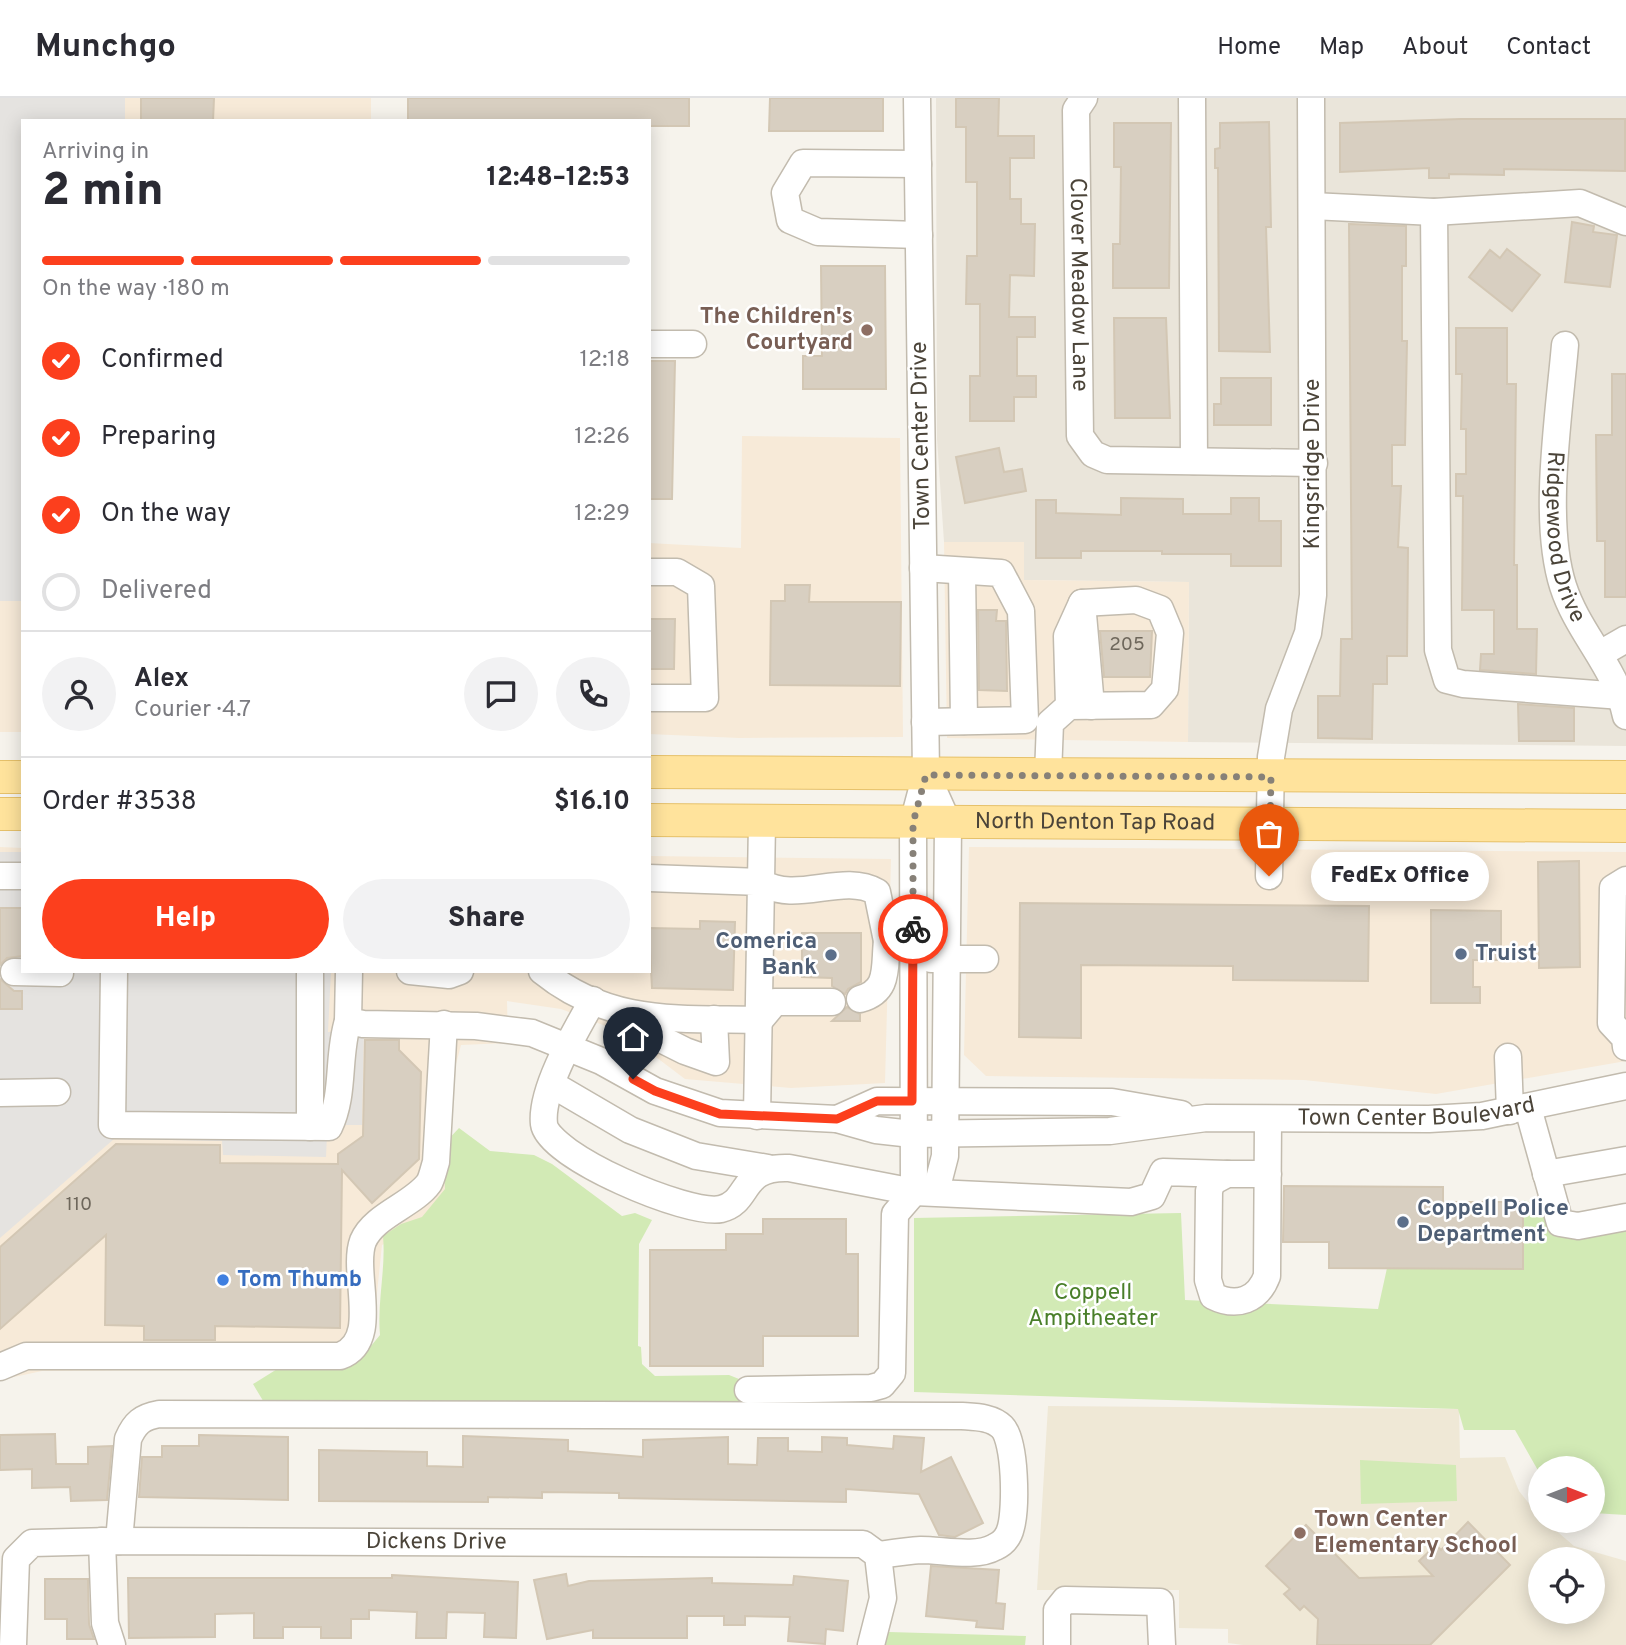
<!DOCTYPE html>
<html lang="en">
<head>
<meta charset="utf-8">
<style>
  body { margin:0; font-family:Overpass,sans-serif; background:#f2f2f3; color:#2b2b33; height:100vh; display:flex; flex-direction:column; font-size:26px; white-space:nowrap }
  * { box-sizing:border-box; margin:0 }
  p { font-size:23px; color:#7c7c81 }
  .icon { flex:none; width:38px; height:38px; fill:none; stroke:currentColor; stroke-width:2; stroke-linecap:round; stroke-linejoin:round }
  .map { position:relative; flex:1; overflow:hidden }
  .sheet { position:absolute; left:21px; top:21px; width:630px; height:854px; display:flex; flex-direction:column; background:#fff; border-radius:0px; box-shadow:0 4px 18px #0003 }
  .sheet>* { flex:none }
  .needle { width:46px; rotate:90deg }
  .buttons { position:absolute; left:1528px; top:1358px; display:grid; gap:14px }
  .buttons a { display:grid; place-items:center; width:77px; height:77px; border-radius:50%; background:#fff; box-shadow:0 4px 18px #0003; font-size:35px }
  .pin { position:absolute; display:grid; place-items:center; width:60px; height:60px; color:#fff; margin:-72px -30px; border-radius:50% 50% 50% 0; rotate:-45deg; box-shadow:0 0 7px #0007 }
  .pin .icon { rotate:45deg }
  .courier { position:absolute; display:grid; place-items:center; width:70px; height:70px; margin:-35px; border:5px solid #fc3f1d; border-radius:50%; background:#fff; color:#222; box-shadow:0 2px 9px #0007 }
  .bubble { position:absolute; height:49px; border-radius:24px; background:#fff; box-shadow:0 4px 18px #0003; font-size:23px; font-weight:800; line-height:49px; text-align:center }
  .overview em { font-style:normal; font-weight:800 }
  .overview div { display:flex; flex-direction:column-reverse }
  .overview { display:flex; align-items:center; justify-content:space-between; height:119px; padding:0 21px }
  h1 { font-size:46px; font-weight:800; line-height:52px }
  .bar { display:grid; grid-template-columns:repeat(4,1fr); gap:10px 7px; align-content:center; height:84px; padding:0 21px }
  .bar i { height:9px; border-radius:5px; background:#e1e1e2 }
  .bar .active { background:#fc3f1d }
  .bar p { grid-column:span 4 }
  .line { display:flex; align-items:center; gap:18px; padding:0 21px; border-top:2px solid #e1e1e2 }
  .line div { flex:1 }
  .round { display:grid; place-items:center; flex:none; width:74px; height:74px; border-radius:37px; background:#f2f2f3 }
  ol { padding:0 21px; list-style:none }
  li { display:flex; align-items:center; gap:21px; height:77px }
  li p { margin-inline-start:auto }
  li .icon { padding:7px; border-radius:50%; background:#fc3f1d; color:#fff; stroke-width:4 }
  li:last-child { color:#7c7c81 }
  li i { width:38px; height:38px; border:4px solid #e1e1e2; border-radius:50% }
  .primary-button { display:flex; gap:14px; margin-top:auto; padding:14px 21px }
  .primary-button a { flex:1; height:80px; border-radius:42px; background:#fc3f1d; color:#fff; font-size:28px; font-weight:800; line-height:80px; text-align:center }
  .primary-button a+a { background:#f2f2f3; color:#2b2b33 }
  header { display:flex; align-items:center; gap:42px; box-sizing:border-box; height:98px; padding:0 35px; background:#fff; border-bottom:2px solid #e1e1e2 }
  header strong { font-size:33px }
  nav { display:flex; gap:38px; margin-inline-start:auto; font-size:24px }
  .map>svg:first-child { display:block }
  .residential { fill:#eae5da }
  .commercial { fill:#f7ead8 }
  .education { fill:#efe8d6; fill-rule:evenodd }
  .green { fill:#d2eab5 }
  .parking { fill:#e5e3e0 }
  .building { fill:#d8cfc1; stroke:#d3c7b4; stroke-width:2 }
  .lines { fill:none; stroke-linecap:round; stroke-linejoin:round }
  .minor-casing { stroke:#c2bbae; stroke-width:29 }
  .major-casing { stroke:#e6c16a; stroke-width:34 }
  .minor { stroke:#fff; stroke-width:26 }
  .major { stroke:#ffe39c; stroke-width:32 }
  .done { stroke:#878178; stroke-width:7; stroke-dasharray:0 12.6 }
  .route { stroke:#fc3f1d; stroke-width:9 }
  .education-dot { fill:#8d6e63; stroke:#fff; stroke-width:2.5 }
  .service-dot { fill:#5c6f8a; stroke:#fff; stroke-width:2.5 }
  .shop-dot { fill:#3f7fe0; stroke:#fff; stroke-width:2.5 }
  .labels { text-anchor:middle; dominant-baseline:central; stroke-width:5; stroke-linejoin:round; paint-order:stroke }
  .number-label { font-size:19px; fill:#6e675b }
  .street-label { font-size:23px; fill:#4b4439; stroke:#fff }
  .education-label { font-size:23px; font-weight:bold; fill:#785e54; stroke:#fff; text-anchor:end }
  .service-label { font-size:23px; font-weight:bold; fill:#4e5e75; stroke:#fff; text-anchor:start }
  .shop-label { font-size:23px; font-weight:bold; fill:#366cbe; stroke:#fff; text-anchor:start }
  .park-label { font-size:23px; fill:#4a7f2a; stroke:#fff }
</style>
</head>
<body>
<header>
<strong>Munchgo</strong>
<nav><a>Home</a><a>Map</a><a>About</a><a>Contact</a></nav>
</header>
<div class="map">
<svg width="1626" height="1547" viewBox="0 0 1626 1547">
  <rect width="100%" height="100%" fill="#f6f3ec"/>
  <!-- residential -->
  <path class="residential" d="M936,0H1626V648L1188,644L1189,484L1023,482V444H944L937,341Z"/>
  <!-- commercial -->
  <g class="commercial">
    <path d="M0,0H371V23H23V634H0Z"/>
    <path d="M742,338L900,340L903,639L739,640L649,636V445L741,450Z"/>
    <path d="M944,444H1024V482L1189,484L1188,644L947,640Z"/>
    <path d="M0,749L23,750V873H649V758L891,761L885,985L791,990L685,981L624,935L561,911L507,903L508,945L461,947L456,966L450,1054L452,1086L422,1124L382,1147L369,1271L42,1273L0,1282Z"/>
    <path d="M969,749L1626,754V963L1436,996L1304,982L986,978L964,957Z"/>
  </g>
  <!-- education -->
  <path class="education" d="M1048,1308L1459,1311L1460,1360L1505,1359L1519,1393L1540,1419V1423H1545L1574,1448L1626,1463V1547H1243L1228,1545V1531L1179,1530V1492H1037ZM1540,1461H1592V1514H1540Z"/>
  <!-- green -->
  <g class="green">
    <path d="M459,1030L490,1053L534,1057L552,1066L622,1118L635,1115L652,1122L639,1146L638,1248L641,1249L642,1266L655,1278L729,1277L739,1281V1313L265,1306L253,1286L282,1268L348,1264L362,1259L380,1237C377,1203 386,1171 383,1138L401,1126L422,1119L445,1091L443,1047Z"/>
    <path d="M1524,1102L1593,1128L1626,1125V1417L1593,1415L1592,1370H1540V1376L1515,1332H1464L1458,1311L914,1294V1120L1181,1115L1185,1202L1378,1211L1389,1161L1519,1157Z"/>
    <path d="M1360,1362L1456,1367L1457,1403L1361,1406Z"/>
    <path d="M889,1534L1026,1538L1025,1547H882Z"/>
  </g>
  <!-- parking -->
  <g class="parking">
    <path d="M0,0H125V23H23V503H0Z"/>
    <path d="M0,754H23V873H331L328,934L364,932L362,1027H341L327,1037L326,1059L223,1057L222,1043L114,1041L0,1140Z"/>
  </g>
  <!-- building -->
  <g class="building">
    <path d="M141,0H214L213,23H141Z"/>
    <path d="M408,0H689V28H649V23H408Z"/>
    <path d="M770,0H883V33H769Z"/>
    <path d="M956,0H999L998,38H1034V60H1010V101H1021V126H1035L1034,178L1010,177L1009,219H1035V239H1017V278H1036V299H1014V323H970V278H980V206H966L967,158H977V84H966V29H956Z"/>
    <path d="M1461,21H1625V73L1504,71V77L1449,76V80H1429V70L1340,74V25Z"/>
    <path d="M1269,24L1271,129H1266L1270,254L1219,253L1218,70H1215V51L1220,50V25Z"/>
    <path d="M1114,25H1171L1169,190H1113V146H1120L1121,69H1114Z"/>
    <path d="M1572,124L1594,128L1593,134L1617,137L1610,189L1565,184Z"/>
    <path d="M1349,126L1406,128V168H1402V243H1407L1405,347H1392V388H1401L1398,449L1408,450L1407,558H1387V586H1373L1372,641L1318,640V598H1340L1341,541H1352Z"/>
    <path d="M1507,151L1540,177L1512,213L1469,179L1490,152L1500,160Z"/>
    <path d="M821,168H885L886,291H803V258H822Z"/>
    <path d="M1114,220H1166L1170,320H1115Z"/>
    <path d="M1456,230H1507V286H1516L1514,467H1517V531H1537L1536,576L1480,572L1481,556H1494V512H1462L1463,398H1456V376H1466V331H1461L1462,276H1456Z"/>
    <path d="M649,263H675L672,401H649Z"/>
    <path d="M1612,276H1626V499H1605V443H1597L1596,337H1612Z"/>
    <path d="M1221,280H1271V327H1214V306H1221Z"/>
    <path d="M999,350L1004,374L1022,371L1026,393L965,405L956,359Z"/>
    <path d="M1121,400L1183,401V416H1231V400H1259V423H1281V468H1231V456H1162V453H1081V460H1036V402H1056V415L1121,417Z"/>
    <path d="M785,487H810L809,504H901L900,588L770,587L771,503H785Z"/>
    <path d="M978,512H997L996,523H1006L1007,593L979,592Z"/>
    <path d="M649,521H675L674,571H649Z"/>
    <path d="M1100,533H1152L1150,579H1104Z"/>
    <path d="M1518,606L1574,610V643H1519Z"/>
    <path d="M1579,763L1580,869L1539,870L1538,764Z"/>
    <path d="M1020,805L1369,808L1368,883L1233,882V868L1081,867V940L1019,939Z"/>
    <path d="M0,810H23V858L7,860L0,867Z"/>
    <path d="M1431,812L1501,813V862H1473V889H1480V905H1431Z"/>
    <path d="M700,823L735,824L733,892L652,890L649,830L700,831Z"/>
    <path d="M802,835H861V884L848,891L845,896L832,888V880L802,879Z"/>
    <path d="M0,881L14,893H22V911H0Z"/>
    <path d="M847,909L860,916V923H832Z"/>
    <path d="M365,942H399V952L421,974L419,1061L372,1105L342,1072L340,1230L215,1228V1242H144V1228L105,1227L106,1137L0,1231V1149L116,1046L220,1047V1065L338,1066V1056L363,1038Z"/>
    <path d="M1284,1088L1443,1089V1104H1523V1171L1329,1170V1144H1283Z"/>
    <path d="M763,1121H846V1156H858V1238H763V1268H650V1152H726V1136H763Z"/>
    <path d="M55,1336L56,1366H88V1349L112,1348L107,1402L71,1403L70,1389L32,1390V1371L0,1372V1337Z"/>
    <path d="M199,1337L288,1339V1402L139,1399L142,1359H162V1348H199Z"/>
    <path d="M463,1338L568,1342V1353L643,1359V1342L728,1339V1366L757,1367L758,1340H788V1353L822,1354V1339L847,1340V1347L893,1351L894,1338L924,1340L921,1374L951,1359L983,1425L955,1439L939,1437L919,1396L846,1391V1404L619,1400V1395L542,1394V1400L488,1399V1404L319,1403V1352L427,1354V1368L463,1369Z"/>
    <path d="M1468,1424L1510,1467L1430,1547H1317L1318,1521L1304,1508L1300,1512L1284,1496L1290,1491L1266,1468L1306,1427L1359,1480L1433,1478L1419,1463L1436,1447L1441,1452Z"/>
    <path d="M931,1468L999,1472L996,1505L1005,1506L1003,1531L976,1529L977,1523L926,1518Z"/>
    <path d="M566,1476L568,1488L589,1483L712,1480V1485L793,1487L794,1478L848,1483L843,1533L826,1531L825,1546L788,1543L790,1519L745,1518V1527H724V1518H687V1540H593V1532L547,1541L534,1482Z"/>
    <path d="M392,1477L518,1484L516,1540L484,1539L485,1515L447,1514L446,1540H416L417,1514L369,1512V1521H351V1540H321V1529H283V1540H254V1515L215,1516V1539L129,1540L128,1480H392Z"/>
    <path d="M45,1481H88L89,1526L94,1541H67V1521H45Z"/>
  </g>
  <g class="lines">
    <!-- minor casing -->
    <g class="minor-casing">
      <g id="minor">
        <path id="s1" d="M1084,0L1076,12L1080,338L1093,356L1107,362L1314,365"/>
        <path d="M1192,0L1194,363"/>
        <path d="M918,66L803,65L785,95L790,122L818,134L919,137"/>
        <path d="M1312,108L1434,114L1580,105L1626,124"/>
        <path d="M1434,114L1438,552L1447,582L1463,586L1622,598"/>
        <path d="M649,246H693"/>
        <path id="s2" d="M1565,247C1559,317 1542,422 1563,488C1578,535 1616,569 1626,618"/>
        <path d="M923,470L1001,475L1021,513L1025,622L925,624"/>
        <path d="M962,473L964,623"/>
        <path d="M649,474H677L701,488L705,600H649"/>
        <path d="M1082,505L1091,608"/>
        <path d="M1600,556L1626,541"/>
        <path d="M1048,677L1050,625L1069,608L1067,538L1082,505L1136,502L1160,511L1170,535L1165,591L1151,607L1069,608"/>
        <path d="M762,723L761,784C796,807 842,774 877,794L887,843L913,844"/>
        <path d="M0,778H23"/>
        <path d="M1269,778L1271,659L1279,611L1308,535L1313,497L1311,0"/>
        <path d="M649,780L761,784L757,1018"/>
        <path d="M1626,782L1613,790L1611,925L1625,940L1626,949"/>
        <path d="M931,861H985"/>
        <path d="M114,873L112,1027L329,1029C345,996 337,958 348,923"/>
        <path d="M310,873V1029"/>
        <path id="s3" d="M349,873L348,923L363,926L476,928L532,935L601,963L655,993L720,1015L837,1021L876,1032L912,1036L1110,1033L1206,1020L1429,1021L1482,1018L1626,988"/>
        <path d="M410,873L449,877L460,873"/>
        <path d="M542,873C610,928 678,920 760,922L775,904H832"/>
        <path d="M14,874L60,875"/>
        <path d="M860,901C890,893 884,869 887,843"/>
        <path d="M593,902C576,932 540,992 544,1026C548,1058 688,1118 721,1111C751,1104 739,1068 789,1070L914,1094L1131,1104L1152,1098L1163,1074L1227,1076"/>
        <path d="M652,921L657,939L685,953L716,964L714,921"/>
        <path d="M1508,959L1510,1013"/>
        <path d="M553,987L630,1032L696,1058L768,1070"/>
        <path d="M0,995L57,994"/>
        <path d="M1528,1010L1560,1125L1578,1128L1626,1119"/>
        <path d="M837,1021L877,1003L1112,1004L1181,1016"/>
        <path d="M1268,1076H1227L1212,1084L1209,1093L1208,1182L1213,1198C1237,1210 1258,1202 1267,1178C1267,1126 1268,1073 1268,1021"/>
        <path d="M1546,1076L1626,1062"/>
        <path d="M917,1094L937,1089L945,1058L948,725L926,676"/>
        <path d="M0,1269L26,1258H340C382,1243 351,1175 363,1143C374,1117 413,1107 429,1085C432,1080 434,1070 436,1064L444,926"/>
        <path d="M748,1292L871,1290L882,1287L892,1275L895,1116L914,1094L913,725L926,676L917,0"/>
        <path d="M102,1443L105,1525L112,1547"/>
        <path d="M119,1443L128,1341C135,1325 142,1319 159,1316L962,1318C976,1319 992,1319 1002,1329C1016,1343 1016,1410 1011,1429C1009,1438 1004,1445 995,1449C976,1460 943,1452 921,1452C907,1453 893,1455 878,1457"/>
        <path id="s4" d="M13,1547L16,1461L32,1445L111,1443L863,1446L878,1457L883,1500L871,1547"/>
        <path d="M1057,1547V1512L1065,1502L1160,1504L1162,1547"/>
      </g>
    </g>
    <!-- major casing -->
    <g class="major-casing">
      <g id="major">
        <path d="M649,674L1626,679"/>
        <path d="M0,679H23"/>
        <path d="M0,716H23"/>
        <path id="s5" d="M649,722L1626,728"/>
      </g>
    </g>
    <!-- minor -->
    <use href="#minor" class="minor"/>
    <!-- major -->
    <use href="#major" class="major"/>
  </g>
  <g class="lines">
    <!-- done -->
    <path class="done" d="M913,831V725L926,677L1271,679L1269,778"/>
    <!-- route -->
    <path class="route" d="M633,981L655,993L720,1016L837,1021L877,1003H912L913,831"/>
  </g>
  <!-- markers -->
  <g class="education-dot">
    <circle cx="867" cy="232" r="7"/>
    <circle cx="1300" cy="1435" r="7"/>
  </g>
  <g class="service-dot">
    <circle cx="1461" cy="856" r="7"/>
    <circle cx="831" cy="857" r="7"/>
    <circle cx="1403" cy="1124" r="7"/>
  </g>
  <circle class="shop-dot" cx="223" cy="1182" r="7"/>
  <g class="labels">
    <!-- number labels -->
    <g class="number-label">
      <text x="1127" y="547">205</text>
      <text x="79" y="1107">110</text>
    </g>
    <!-- street labels -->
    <g class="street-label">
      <text stroke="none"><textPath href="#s1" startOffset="189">Clover Meadow Lane</textPath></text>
      <text transform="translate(922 338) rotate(-91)">Town Center Drive</text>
      <text transform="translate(1313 366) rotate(-90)">Kingsridge Drive</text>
      <text stroke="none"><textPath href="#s2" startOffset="194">Ridgewood Drive</textPath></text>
      <text stroke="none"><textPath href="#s5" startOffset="446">North Denton Tap Road</textPath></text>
      <text stroke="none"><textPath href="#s3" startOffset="1139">Town Center Boulevard</textPath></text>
      <text stroke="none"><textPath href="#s4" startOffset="513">Dickens Drive</textPath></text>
    </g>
    <!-- education labels -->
    <g class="education-label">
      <text x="853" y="219">The Children's<tspan x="853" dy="26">Courtyard</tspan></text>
      <text x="1314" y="1422" text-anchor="start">Town Center<tspan x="1314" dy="26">Elementary School</tspan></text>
    </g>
    <!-- service labels -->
    <g class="service-label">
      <text x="817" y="844" text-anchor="end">Comerica<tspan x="817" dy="26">Bank</tspan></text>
      <text x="1475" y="856">Truist</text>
      <text x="1417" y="1111">Coppell Police<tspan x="1417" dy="26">Department</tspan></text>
    </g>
    <!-- shop labels -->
    <g class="shop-label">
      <text x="237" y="1182">Tom Thumb</text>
    </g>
    <!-- park labels -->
    <g class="park-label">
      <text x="1093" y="1195">Coppell<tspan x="1093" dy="26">Ampitheater</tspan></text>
    </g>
  </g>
</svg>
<div class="buttons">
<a><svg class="needle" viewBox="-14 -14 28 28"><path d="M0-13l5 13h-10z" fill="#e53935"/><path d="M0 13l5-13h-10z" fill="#7c7c81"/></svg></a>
<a><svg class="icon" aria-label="locate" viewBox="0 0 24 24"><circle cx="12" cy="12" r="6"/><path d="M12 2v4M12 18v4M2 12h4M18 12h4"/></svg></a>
</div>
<div class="pin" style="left:1269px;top:778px;background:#ea580c"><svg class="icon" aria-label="bag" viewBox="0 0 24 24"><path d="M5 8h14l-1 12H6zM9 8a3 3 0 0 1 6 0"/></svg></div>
<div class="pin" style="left:633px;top:981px;background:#1f2937"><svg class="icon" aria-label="home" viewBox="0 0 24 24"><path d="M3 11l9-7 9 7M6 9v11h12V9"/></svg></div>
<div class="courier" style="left:913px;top:831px"><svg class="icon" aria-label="bike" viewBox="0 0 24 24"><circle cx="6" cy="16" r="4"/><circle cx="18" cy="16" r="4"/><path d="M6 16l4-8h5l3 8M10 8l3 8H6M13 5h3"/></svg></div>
<div class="bubble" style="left:1311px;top:754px;width:178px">FedEx Office</div>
<section class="sheet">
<div class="overview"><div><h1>2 min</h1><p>Arriving in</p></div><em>12:48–12:53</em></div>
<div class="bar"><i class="active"></i><i class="active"></i><i class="active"></i><i></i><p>On the way · 180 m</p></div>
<ol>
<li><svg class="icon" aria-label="check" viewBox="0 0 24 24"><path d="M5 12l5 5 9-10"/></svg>Confirmed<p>12:18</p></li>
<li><svg class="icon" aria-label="check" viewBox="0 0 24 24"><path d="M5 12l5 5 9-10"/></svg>Preparing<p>12:26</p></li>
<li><svg class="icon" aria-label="check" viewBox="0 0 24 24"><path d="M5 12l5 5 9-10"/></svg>On the way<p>12:29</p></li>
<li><i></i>Delivered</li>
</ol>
<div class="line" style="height:126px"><a class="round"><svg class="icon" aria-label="person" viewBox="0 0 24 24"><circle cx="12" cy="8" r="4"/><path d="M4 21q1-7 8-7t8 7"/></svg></a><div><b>Alex</b><p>Courier · 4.7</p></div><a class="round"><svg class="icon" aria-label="chat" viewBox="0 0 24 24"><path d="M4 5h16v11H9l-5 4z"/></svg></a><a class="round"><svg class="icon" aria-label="phone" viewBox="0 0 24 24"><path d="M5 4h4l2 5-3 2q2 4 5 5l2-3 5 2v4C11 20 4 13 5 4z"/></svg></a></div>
<div class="line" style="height:91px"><div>Order #3538</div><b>$16.10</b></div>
<div class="primary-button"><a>Help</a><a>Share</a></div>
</section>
</div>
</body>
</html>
